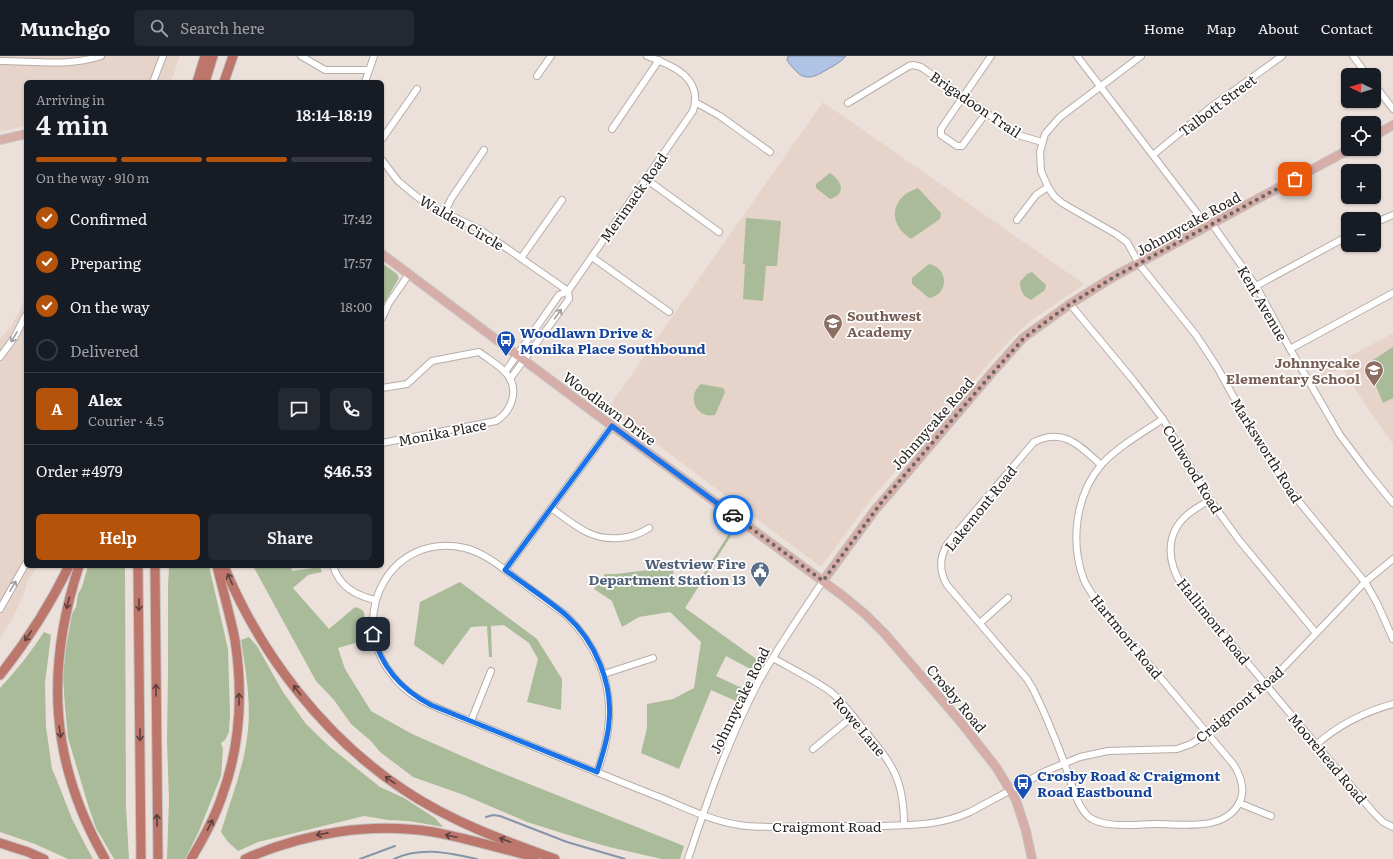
<!DOCTYPE html>
<html lang="en">
<head>
<meta charset="utf-8">
<style>
  body { margin:0; font-family:Literata,serif; background:#242831; color:#f1f3f6; height:100vh; display:flex; flex-direction:column; font-size:15px; white-space:nowrap }
  * { box-sizing:border-box; margin:0 }
  p { font-size:13px; color:#9ea1a6 }
  .icon { flex:none; width:22px; height:22px; fill:none; stroke:currentColor; stroke-width:2; stroke-linecap:round; stroke-linejoin:round }
  .map { position:relative; flex:1; overflow:hidden }
  .panel { position:absolute; left:24px; top:24px; width:360px; height:488px; display:flex; flex-direction:column; background:#171b24; border-radius:6px; box-shadow:0 1px 3px #0004 }
  .panel>* { flex:none }
  .needle { width:26px; rotate:275deg }
  .fabs { position:absolute; left:1341px; top:12px; display:grid; gap:8px }
  .fabs a { display:grid; place-items:center; width:40px; height:40px; border-radius:6px; background:#171b24; box-shadow:0 1px 3px #0004; font-size:20px }
  .pin { position:absolute; display:grid; place-items:center; width:34px; height:34px; color:#fff; margin:-17px; border-radius:8px; box-shadow:0 2px 6px #0006 }
  .courier { position:absolute; display:grid; place-items:center; width:40px; height:40px; margin:-20px; border:3px solid #1a73e8; border-radius:50%; background:#fff; color:#222; box-shadow:0 1px 5px #0007 }
  .head em { font-style:normal; font-weight:600 }
  .head div { display:flex; flex-direction:column-reverse }
  .head { display:flex; align-items:center; justify-content:space-between; height:68px; padding:0 12px }
  h1 { font-size:26px; font-weight:600; line-height:30px }
  .bar { display:grid; grid-template-columns:repeat(4,1fr); gap:6px 4px; align-content:center; height:48px; padding:0 12px }
  .bar i { height:5px; border-radius:3px; background:#363941 }
  .bar .active { background:#b45309 }
  .bar p { grid-column:span 4 }
  .line { display:flex; align-items:center; gap:10px; padding:0 12px; border-top:1px solid #363941 }
  .line div { flex:1 }
  .round { display:grid; place-items:center; flex:none; width:42px; height:42px; border-radius:6px; background:#242831 }
  ol { padding:0 12px; list-style:none }
  li { display:flex; align-items:center; gap:12px; height:44px }
  li p { margin-inline-start:auto }
  li .icon { padding:4px; border-radius:50%; background:#b45309; color:#fff; stroke-width:4 }
  li:last-child { color:#9ea1a6 }
  li i { width:22px; height:22px; border:2px solid #363941; border-radius:50% }
  .cta { display:flex; gap:8px; margin-top:auto; padding:8px 12px }
  .cta a { flex:1; height:46px; border-radius:6px; background:#b45309; color:#fff; font-size:16px; font-weight:600; line-height:46px; text-align:center }
  .cta a+a { background:#242831; color:#f1f3f6 }
  header { display:flex; align-items:center; gap:24px; box-sizing:border-box; height:56px; padding:0 20px; background:#171b24; border-bottom:1px solid #363941 }
  header strong { font-size:19px }
  nav { display:flex; gap:22px; margin-inline-start:auto; font-size:14px }
  .search { width:280px; height:36px; background:#242831; display:flex; align-items:center; gap:10px; box-sizing:border-box; padding:0 14px; border-radius:6px; color:#9ea1a6; font-size:15px }
  .map>svg:first-child { display:block }
  .built { fill:#e6d4ca }
  .green { fill:#a9bb99 }
  .water { fill:#afc4e5; stroke:#8694aa }
  .lines { fill:none; stroke-linecap:round; stroke-linejoin:round }
  .stream { stroke:#8694aa; stroke-width:2 }
  .minor-casing { stroke:#b7ada7; stroke-width:8 }
  .major-casing { stroke:#c3c2c1; stroke-width:10 }
  .highway-casing { stroke:#c3c2c1; stroke-width:11 }
  .minor { stroke:#fff; stroke-width:6 }
  .major { stroke:#d7ada7; stroke-width:8 }
  .highway { stroke:#bd766c; stroke-width:9 }
  .oneway { stroke:#9e9c9c }
  .oneway2 { stroke:#5c413c }
  .done { stroke:#6d6662; stroke-width:4; stroke-dasharray:0 7.2 }
  .route { stroke:#1a73e8; stroke-width:5 }
  .labels { text-anchor:middle; dominant-baseline:central; stroke-width:3.5; stroke-linejoin:round; paint-order:stroke }
  .street-label { font-size:14px; fill:#282422; stroke:#fff }
  .education-label { font-size:14px; font-weight:bold; fill:#785e54; stroke:#fff; text-anchor:start }
  .transit-label { font-size:14px; font-weight:bold; fill:#164399; stroke:#fff; text-anchor:start }
  .service-label { font-size:14px; font-weight:bold; fill:#4e5e75; stroke:#fff; text-anchor:end }
</style>
</head>
<body>
<header>
<strong>Munchgo</strong>
<div class="search"><svg class="icon" aria-label="search" viewBox="0 0 24 24"><circle cx="10" cy="10" r="6"/><path d="M15 15l6 6"/></svg>Search here</div>
<nav><a>Home</a><a>Map</a><a>About</a><a>Contact</a></nav>
</header>
<div class="map">
<svg width="1393" height="803" viewBox="0 0 1393 803">
  <rect width="100%" height="100%" fill="#ece1da"/>
  <!-- built -->
  <g class="built">
    <path d="M0,0H180L171,26H26V70L0,76Z"/>
    <path d="M823,46L1084,228L1032,264L1017,277L1003,291L873,441L821,511L608,352Z"/>
    <path d="M26,241V510H38L28,524L23,540L12,564L0,582V283L11,271Z"/>
    <path d="M1393,277V388L1358,338L1342,311L1318,324L1315,319Z"/>
  </g>
  <!-- green -->
  <g class="green">
    <path d="M830,117C842,125 847,138 830,143L816,132V128Z"/>
    <path d="M918,132L941,157L940,163L911,183C887,168 890,141 918,132Z"/>
    <path d="M746,162L781,165L777,210H766L763,245L743,243L745,208H743Z"/>
    <path d="M382,207L397,218L399,222L382,251Z"/>
    <path d="M929,208C949,212 949,239 929,242L912,228V222Z"/>
    <path d="M1032,216L1046,229L1045,234L1031,244C1023,240 1020,235 1020,226L1027,218Z"/>
    <path d="M1393,291V342L1383,347L1369,313L1370,306Z"/>
    <path d="M701,328L723,332L725,336L715,359C696,363 686,341 701,328Z"/>
    <path d="M732,473L734,475L685,552L759,605L754,615L726,600L716,620L744,633L738,646L711,634L679,713L641,697L647,672V648L673,643L694,632L701,586L670,556L639,561L622,571L612,545L594,533L605,518H616L672,511L677,531H695Z"/>
    <path d="M88,510H125L126,751L129,803H114L96,772L89,752L68,682L65,651L63,621L66,591L72,558L76,551L78,538L82,531Z"/>
    <path d="M169,510H209L228,593L230,658L229,676L225,684L221,687L223,693L221,720L199,775L185,803H167L169,744L167,684L168,620V531Z"/>
    <path d="M253,510H291L292,515L320,511L322,516L308,519L293,532L329,573L355,551L361,553L364,556L366,584L338,592L345,613L371,655L412,678L487,711L684,790L680,803H662L609,791L581,783L527,766L464,739L413,721L380,696L371,685L351,668L334,644L316,625Z"/>
    <path d="M460,526L537,583L562,623L561,654L527,646L538,603L529,587L504,569L491,570L492,601H489L487,570L471,571L443,609L414,589L420,546Z"/>
    <path d="M44,576L51,579L45,627L46,671L52,713L56,722L72,763L87,792L93,803H68L35,788L0,776V632C16,615 31,596 44,576Z"/>
    <path d="M249,581L257,590L283,636L306,668L330,691L380,731L404,742L435,762L443,771L409,765L388,764L364,760L258,786L238,795L228,786L221,776C230,745 243,714 247,682C252,649 246,617 241,584Z"/>
  </g>
  <!-- water -->
  <path class="water" d="M788,0H846C841,6 835,9 828,13C818,19 807,26 797,16C793,12 790,9 787,4Z"/>
  <g class="lines">
    <!-- stream -->
    <g class="stream">
      <path d="M486,761L493,759L500,760L567,786L625,803"/>
      <path d="M360,803L395,790"/>
      <path d="M394,803C421,790 449,797 477,803"/>
    </g>
    <!-- minor casing -->
    <g class="minor-casing">
      <g id="minor">
        <path d="M301,0L325,14H368"/>
        <path d="M1077,0L1207,170"/>
        <path d="M1141,0L1060,61L1045,78L1040,96L1041,115L1048,131L1054,140L1062,147L1116,178L1127,186L1139,208L1196,279L1217,311L1263,394L1292,437L1365,526L1377,547L1393,583"/>
        <path d="M1353,0L1367,19"/>
        <path d="M0,5C33,5 69,11 101,0"/>
        <path d="M537,20L551,0"/>
        <path d="M153,26L163,0"/>
        <path d="M365,26L374,0"/>
        <path d="M1374,28L1393,53"/>
        <path d="M695,46L720,60L770,96"/>
        <path d="M848,47L909,10L913,9L921,11L1018,79L1042,86"/>
        <path d="M986,57L962,90H957L941,79V73L991,0"/>
        <path d="M612,73L659,4"/>
        <path d="M382,83L417,33"/>
        <path d="M1153,99L1211,51L1282,0"/>
        <path d="M382,104L398,125L416,140L431,150L479,173L568,235"/>
        <path d="M646,123L719,176"/>
        <path d="M445,156L451,143L484,94"/>
        <path d="M1017,164L1036,139L1048,131"/>
        <path d="M1374,167L1393,159"/>
        <path d="M1212,168L1256,230L1290,293L1340,379L1367,415L1393,447"/>
        <path d="M592,201L669,256"/>
        <path d="M521,202L562,144"/>
        <path d="M1256,230L1348,180"/>
        <path d="M1070,248L1133,324L1163,363L1210,444L1239,484L1316,577"/>
        <path d="M382,262L389,247L409,218"/>
        <path d="M1290,293L1393,237"/>
        <path d="M0,301L14,282L26,259"/>
        <path d="M505,316L559,239L568,235L693,55C704,22 672,9 647,0"/>
        <path d="M510,323L569,243L568,235"/>
        <path d="M382,332L407,328L432,305L479,296C488,303 499,309 506,317C520,333 512,355 496,365L382,387"/>
        <path d="M1101,409C1080,390 1064,371 1034,386L948,487C939,501 939,515 947,529L1027,623L1033,633C1045,657 1055,682 1064,706C1070,722 1076,750 1089,761C1105,773 1138,768 1157,768C1185,768 1228,776 1241,743C1245,731 1240,719 1234,709L1100,550C1094,541 1088,533 1084,524C1070,487 1075,439 1102,408C1119,390 1142,377 1163,363"/>
        <path d="M1210,444C1203,448 1194,453 1187,459C1165,478 1167,506 1182,529L1373,756L1383,766L1393,771"/>
        <path d="M551,452C574,468 590,485 620,482C632,481 640,478 649,472"/>
        <path d="M333,510C340,531 355,539 375,544"/>
        <path d="M505,514L612,370"/>
        <path d="M0,553L26,507"/>
        <path d="M980,567L1008,542"/>
        <path d="M773,602C792,613 813,623 831,636C842,645 851,658 860,669C890,706 904,719 904,769"/>
        <path d="M604,618L653,602"/>
        <path d="M471,665L491,615"/>
        <path d="M1317,688C1340,668 1364,656 1393,648"/>
        <path d="M813,693L853,660"/>
        <path d="M597,716C600,708 603,699 605,690C617,639 603,596 566,559C550,547 533,535 517,523C501,511 485,497 465,492C391,475 347,559 390,616C398,628 409,637 421,644C437,653 456,659 473,666C503,678 534,691 564,703C597,716 630,730 664,743C688,753 712,765 739,769C764,773 792,770 818,770C838,770 858,770 879,770C912,769 939,770 970,756L1046,715L1080,701L1108,695L1177,693L1191,688L1207,678L1280,615L1365,526L1393,503"/>
        <path d="M1239,747L1271,760"/>
        <path d="M688,803C708,742 729,682 759,625C778,591 801,558 823,525"/>
      </g>
    </g>
    <!-- major casing -->
    <g class="major-casing">
      <g id="major">
        <path d="M1374,80L1393,69"/>
        <path d="M0,84L26,78"/>
        <path d="M382,198L612,370L843,540L865,558L885,578L959,664L996,711L1016,744L1026,775L1032,803"/>
        <path d="M823,525L875,454L894,432L990,319L1023,282L1070,248L1113,221L1350,93"/>
      </g>
    </g>
    <!-- highway casing -->
    <g class="highway-casing">
      <g id="highway">
        <path d="M197,26L205,0"/>
        <path d="M205,26L213,0"/>
        <path d="M224,26L233,0"/>
        <path d="M79,510C45,614 50,707 105,803"/>
        <path d="M138,510L141,803"/>
        <path d="M155,510L158,803"/>
        <path d="M224,510C260,598 324,681 404,734C450,765 502,784 555,803"/>
        <path d="M0,619C27,585 50,549 69,510"/>
        <path d="M0,787L28,796L44,803"/>
        <path d="M191,803C203,783 215,762 222,740C240,691 243,636 235,584C230,559 223,535 217,510"/>
        <path d="M245,803C304,777 370,766 433,776C467,782 501,793 535,801"/>
      </g>
    </g>
    <!-- minor -->
    <use href="#minor" class="minor"/>
    <!-- major -->
    <use href="#major" class="major"/>
    <!-- highway -->
    <use href="#highway" class="highway"/>
  </g>
  <!-- one-way arrows -->
  <defs><path id="oneway-shaft" d="M-6 0H5M1.5-3L5.5 0L1.5 3" fill="none" stroke-width="1.6" stroke-linecap="round" stroke-linejoin="round"/></defs>
  <g class="oneway">
    <use href="#oneway-shaft" transform="translate(558 258) rotate(-54)"/>
    <use href="#oneway-shaft" transform="translate(14 281) rotate(121)"/>
    <use href="#oneway-shaft" transform="translate(13 530) rotate(-60)"/>
  </g>
  <g class="oneway2">
    <use href="#oneway-shaft" transform="translate(230 523) rotate(-114)"/>
    <use href="#oneway-shaft" transform="translate(68 547) rotate(104)"/>
    <use href="#oneway-shaft" transform="translate(139 549) rotate(90)"/>
    <use href="#oneway-shaft" transform="translate(28 580) rotate(124)"/>
    <use href="#oneway-shaft" transform="translate(156 634) rotate(-91)"/>
    <use href="#oneway-shaft" transform="translate(297 634) rotate(-126)"/>
    <use href="#oneway-shaft" transform="translate(239 643) rotate(-90)"/>
    <use href="#oneway-shaft" transform="translate(60 676) rotate(82)"/>
    <use href="#oneway-shaft" transform="translate(140 679) rotate(90)"/>
    <use href="#oneway-shaft" transform="translate(390 724) rotate(-145)"/>
    <use href="#oneway-shaft" transform="translate(157 764) rotate(-91)"/>
    <use href="#oneway-shaft" transform="translate(210 769) rotate(-63)"/>
    <use href="#oneway-shaft" transform="translate(322 778) rotate(169)"/>
    <use href="#oneway-shaft" transform="translate(451 780) rotate(-168)"/>
    <use href="#oneway-shaft" transform="translate(505 784) rotate(-159)"/>
  </g>
  <g class="lines">
    <!-- done -->
    <path class="done" d="M733,459L823,525L884,443L990,320L1024,282L1070,248L1114,221L1295,123"/>
    <!-- route -->
    <path class="route" d="M373,578C381,611 402,634 431,649L597,716C602,700 608,684 609,666C613,627 595,585 566,559C547,543 525,529 505,514L612,370L733,459"/>
  </g>
  <!-- icons -->
  <defs>
    <g id="school-pin" transform="scale(1)"><path d="M0 17L-7.5 6A9.5 9.5 0 1 1 7.5 6Z" fill="#8d6e63" stroke="#fff"/><path d="M0-5L7-2L0 1L-7-2ZM-4 1L0 2.5L4 1V4Q0 6-4 4Z" fill="#fff"/></g>
    <g id="bus-pin" transform="scale(1)"><path d="M0 17L-7.5 6A9.5 9.5 0 1 1 7.5 6Z" fill="#1a4fb4" stroke="#fff"/><path d="M-5-6H5V4H4V6H2V4H-2V6H-4V4H-5ZM-3.5-4V0h7V-4ZM-3.5 1.2v1.5H-2V1.2ZM2 1.2v1.5H3.5V1.2Z" fill="#fff"/></g>
    <g id="civic-pin" transform="scale(1)"><path d="M0 17L-7.5 6A9.5 9.5 0 1 1 7.5 6Z" fill="#5c6f8a" stroke="#fff"/><path d="M-.6-6.5H3V-4.5H.6V-3L4-1V1h2V6H-6V1h2V-1L-.6-3ZM-1.2 2.5V6h2.4V2.5Z" fill="#fff"/></g>
  </defs>
  <g fill-rule="evenodd">
    <use href="#school-pin" x="833" y="267"/>
    <use href="#bus-pin" x="506" y="284"/>
    <use href="#school-pin" x="1374" y="314"/>
    <use href="#civic-pin" x="760" y="515"/>
    <use href="#bus-pin" x="1023" y="727"/>
  </g>
  <g class="labels">
    <!-- street labels -->
    <g class="street-label">
      <text transform="translate(976 48) rotate(34)">Brigadoon Trail</text>
      <text transform="translate(1217 49) rotate(-37)">Talbott Street</text>
      <text transform="translate(633 141) rotate(-55)">Merimack Road</text>
      <text transform="translate(462 166) rotate(30)">Walden Circle</text>
      <text transform="translate(1188 167) rotate(-29)">Johnnycake Road</text>
      <text transform="translate(1263 247) rotate(60)">Kent Avenue</text>
      <text transform="translate(610 352) rotate(37)">Woodlawn Drive</text>
      <text transform="translate(932 367) rotate(-49)">Johnnycake Road</text>
      <text transform="translate(442 376) rotate(-11)">Monika Place</text>
      <text transform="translate(1267 394) rotate(58)">Marksworth Road</text>
      <text transform="translate(1193 413) rotate(59)">Collwood Road</text>
      <text transform="translate(980 452) rotate(-51)">Lakemont Road</text>
      <text transform="translate(1214 565) rotate(51)">Hallimont Road</text>
      <text transform="translate(1127 580) rotate(51)">Hartmont Road</text>
      <text transform="translate(957 642) rotate(50)">Crosby Road</text>
      <text transform="translate(739 644) rotate(-64)">Johnnycake Road</text>
      <text transform="translate(1239 648) rotate(-40)">Craigmont Road</text>
      <text transform="translate(860 670) rotate(50)">Rowe Lane</text>
      <text transform="translate(1328 702) rotate(50)">Moorehead Road</text>
      <text x="827" y="770">Craigmont Road</text>
    </g>
    <!-- education labels -->
    <g class="education-label">
      <text x="847" y="259">Southwest<tspan x="847" dy="16">Academy</tspan></text>
      <text x="1360" y="306" text-anchor="end">Johnnycake<tspan x="1360" dy="16">Elementary School</tspan></text>
    </g>
    <!-- transit labels -->
    <g class="transit-label">
      <text x="520" y="276">Woodlawn Drive &amp;<tspan x="520" dy="16">Monika Place Southbound</tspan></text>
      <text x="1037" y="719">Crosby Road &amp; Craigmont<tspan x="1037" dy="16">Road Eastbound</tspan></text>
    </g>
    <!-- service labels -->
    <g class="service-label">
      <text x="746" y="507">Westview Fire<tspan x="746" dy="16">Department Station 13</tspan></text>
    </g>
  </g>
</svg>
<div class="fabs">
<a><svg class="needle" viewBox="-14 -14 28 28"><path d="M0-13l5 13h-10z" fill="#e53935"/><path d="M0 13l5-13h-10z" fill="#9ea1a6"/></svg></a>
<a><svg class="icon" aria-label="locate" viewBox="0 0 24 24"><circle cx="12" cy="12" r="6"/><path d="M12 2v4M12 18v4M2 12h4M18 12h4"/></svg></a>
<a>+</a>
<a>−</a>
</div>
<div class="pin" style="left:1295px;top:123px;background:#ea580c"><svg class="icon" aria-label="bag" viewBox="0 0 24 24"><path d="M5 8h14l-1 12H6zM9 8a3 3 0 0 1 6 0"/></svg></div>
<div class="pin" style="left:373px;top:578px;background:#1f2937"><svg class="icon" aria-label="home" viewBox="0 0 24 24"><path d="M3 11l9-7 9 7M6 9v11h12V9"/></svg></div>
<div class="courier" style="left:733px;top:459px"><svg class="icon" aria-label="car" viewBox="0 0 24 24"><path d="M5 17H2v-5l4-1 3-4h7l3 4 3 1v5h-3M9 17h6M6 11h13"/><circle cx="7" cy="17" r="2"/><circle cx="17" cy="17" r="2"/></svg></div>
<section class="panel">
<div class="head"><div><h1>4 min</h1><p>Arriving in</p></div><em>18:14–18:19</em></div>
<div class="bar"><i class="active"></i><i class="active"></i><i class="active"></i><i></i><p>On the way · 910 m</p></div>
<ol>
<li><svg class="icon" aria-label="check" viewBox="0 0 24 24"><path d="M5 12l5 5 9-10"/></svg>Confirmed<p>17:42</p></li>
<li><svg class="icon" aria-label="check" viewBox="0 0 24 24"><path d="M5 12l5 5 9-10"/></svg>Preparing<p>17:57</p></li>
<li><svg class="icon" aria-label="check" viewBox="0 0 24 24"><path d="M5 12l5 5 9-10"/></svg>On the way<p>18:00</p></li>
<li><i></i>Delivered</li>
</ol>
<div class="line" style="height:72px"><b class="round" style="background:#b45309;color:#fff">A</b><div><b>Alex</b><p>Courier · 4.5</p></div><a class="round"><svg class="icon" aria-label="chat" viewBox="0 0 24 24"><path d="M4 5h16v11H9l-5 4z"/></svg></a><a class="round"><svg class="icon" aria-label="phone" viewBox="0 0 24 24"><path d="M5 4h4l2 5-3 2q2 4 5 5l2-3 5 2v4C11 20 4 13 5 4z"/></svg></a></div>
<div class="line" style="height:52px"><div>Order #4979</div><b>$46.53</b></div>
<div class="cta"><a>Help</a><a>Share</a></div>
</section>
</div>
</body>
</html>
